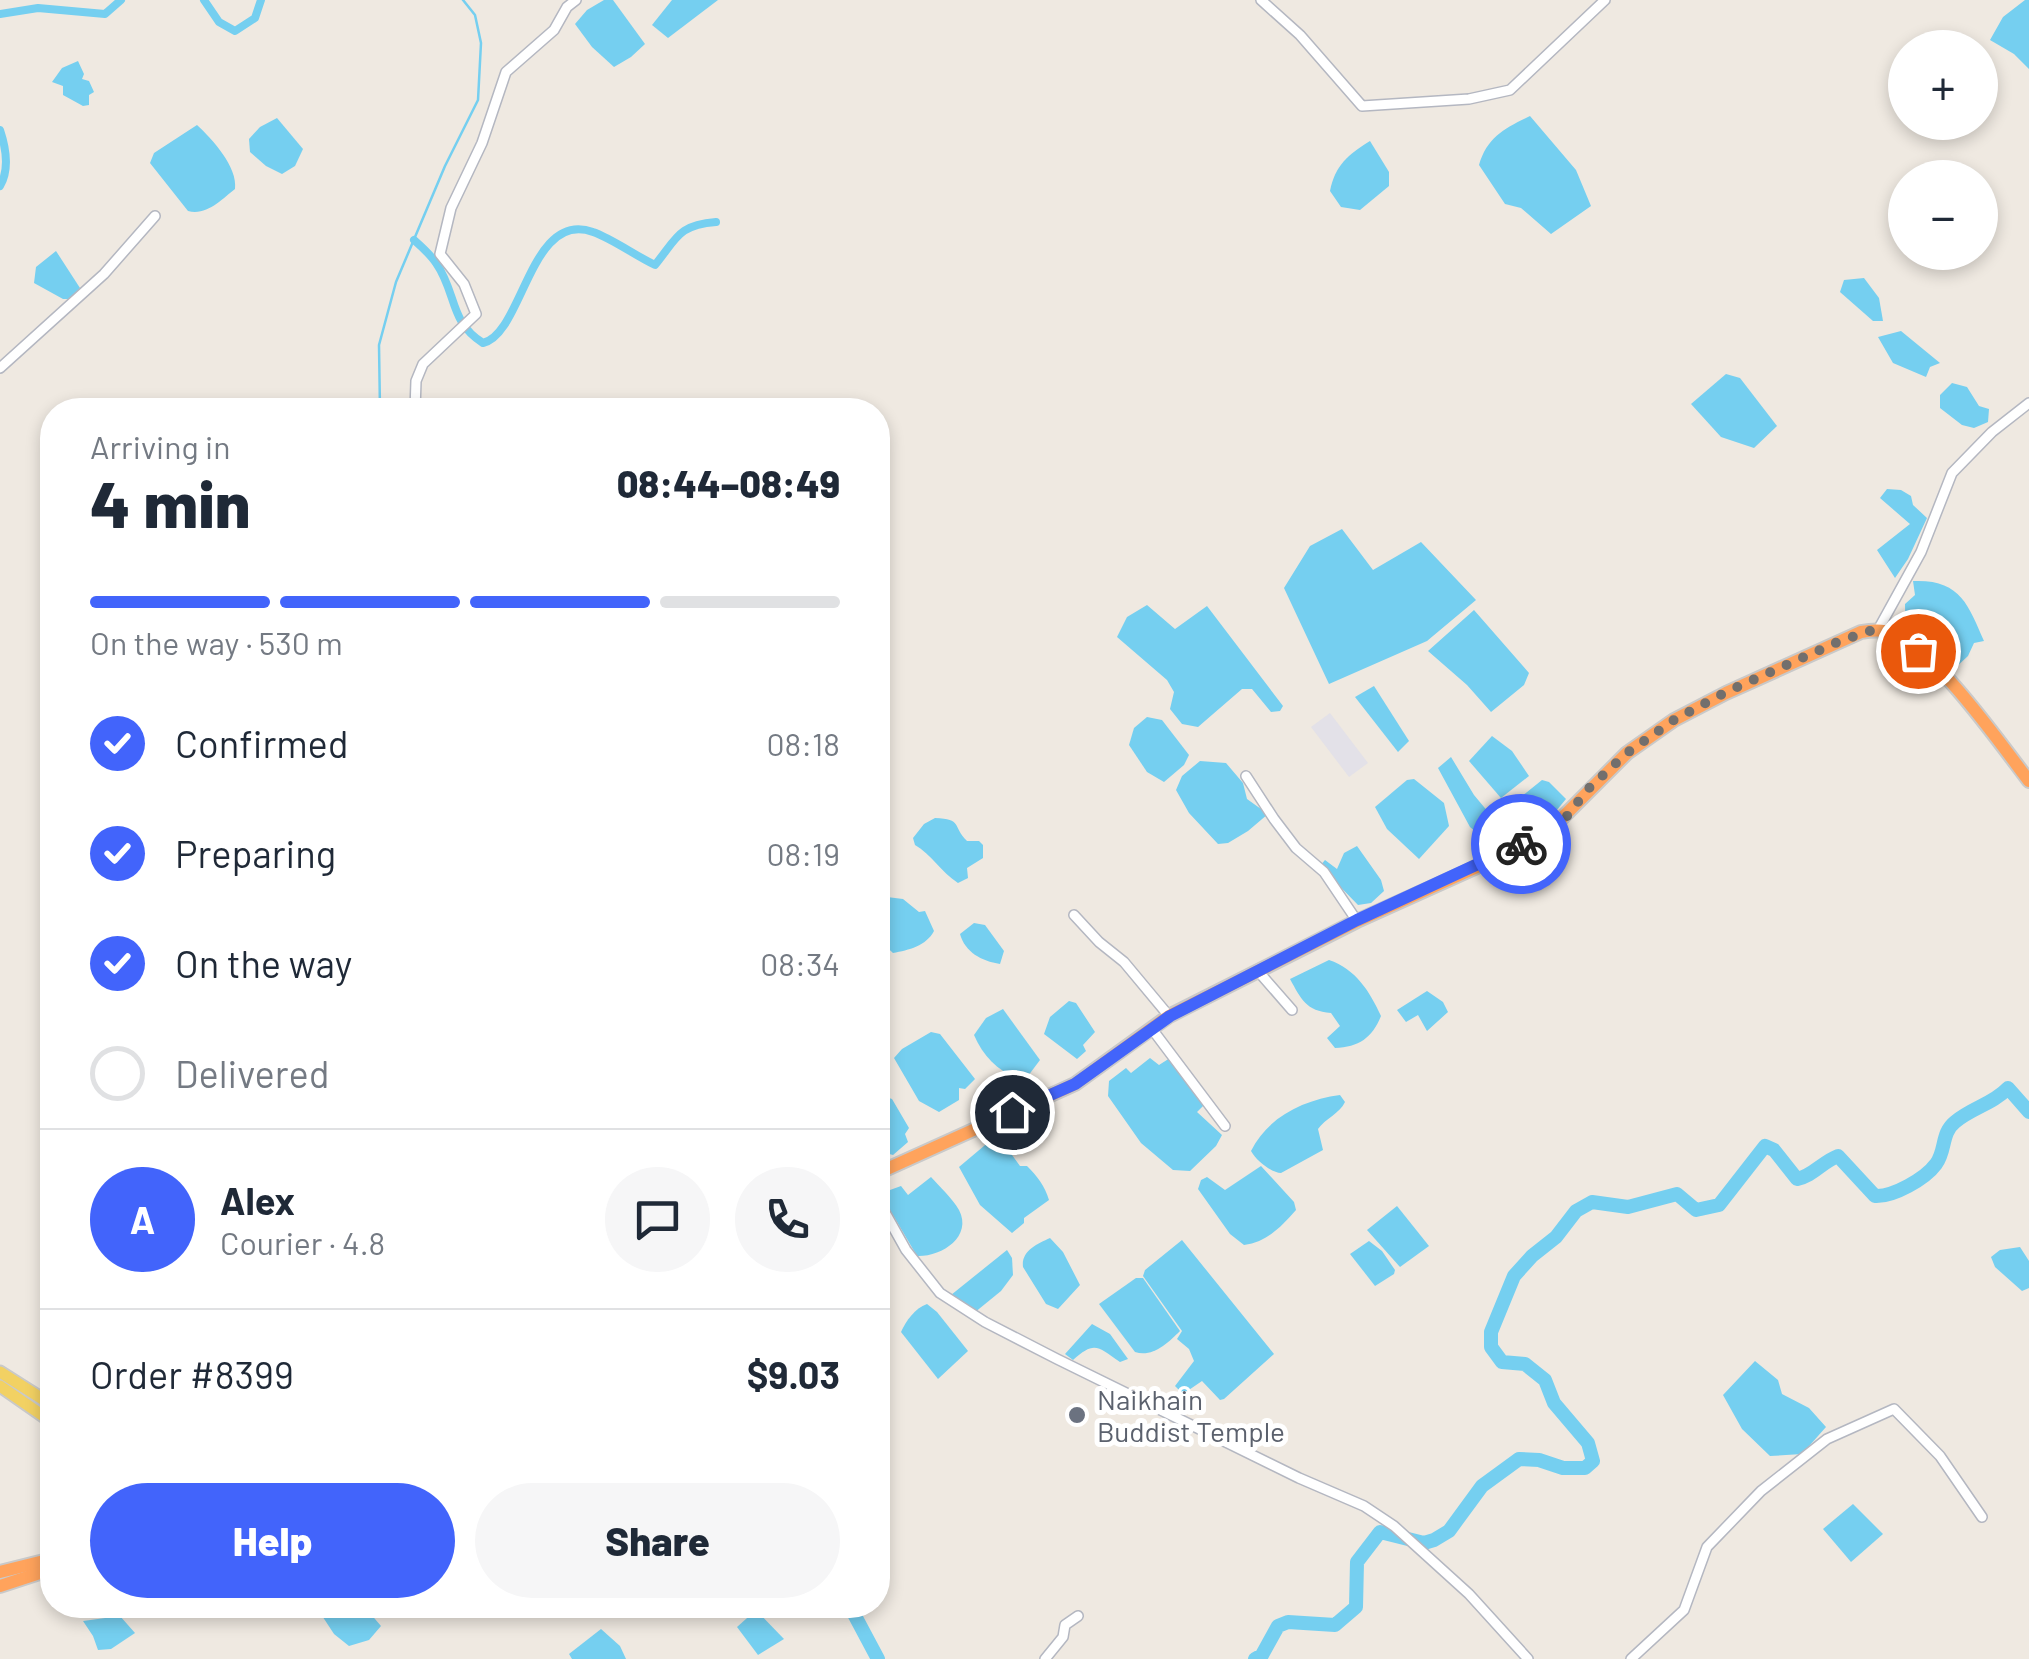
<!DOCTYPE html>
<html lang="en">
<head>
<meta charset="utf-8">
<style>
  body { margin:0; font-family:Barlow,sans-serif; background:#f6f6f7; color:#1f2937; height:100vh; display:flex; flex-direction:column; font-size:38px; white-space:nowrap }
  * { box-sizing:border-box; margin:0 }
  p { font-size:32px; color:#747a83 }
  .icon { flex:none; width:55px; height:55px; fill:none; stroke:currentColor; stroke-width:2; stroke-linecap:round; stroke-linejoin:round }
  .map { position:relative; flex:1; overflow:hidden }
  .panel { position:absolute; left:40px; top:398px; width:850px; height:1220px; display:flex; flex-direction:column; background:#fff; border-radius:40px; box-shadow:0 5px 15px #0003 }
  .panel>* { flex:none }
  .tools { position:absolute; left:1888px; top:30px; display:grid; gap:20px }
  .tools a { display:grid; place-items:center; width:110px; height:110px; border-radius:50%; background:#fff; box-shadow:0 5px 15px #0003; font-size:50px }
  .pin { position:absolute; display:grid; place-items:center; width:85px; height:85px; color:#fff; margin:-42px; border:5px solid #fff; border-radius:50%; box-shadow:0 2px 10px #0007 }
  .courier { position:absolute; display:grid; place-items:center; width:100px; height:100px; margin:-50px; border:8px solid #4264fb; border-radius:50%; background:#fff; color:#222; box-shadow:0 2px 12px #0007 }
  .summary em { font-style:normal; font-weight:800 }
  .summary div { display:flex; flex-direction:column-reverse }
  .summary { display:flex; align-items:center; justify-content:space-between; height:170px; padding:0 50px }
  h1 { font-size:65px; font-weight:800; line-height:75px }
  .bar { display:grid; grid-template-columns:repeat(4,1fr); gap:15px 10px; align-content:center; height:120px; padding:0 50px }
  .bar i { height:12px; border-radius:8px; background:#e0e1e3 }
  .bar .on { background:#4264fb }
  .bar p { grid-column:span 4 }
  .line { display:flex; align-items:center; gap:25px; padding:0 50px; border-top:2px solid #e0e1e3 }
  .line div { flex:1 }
  .round { display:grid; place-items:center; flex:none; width:105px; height:105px; border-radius:52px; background:#f6f6f7 }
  ol { padding:0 50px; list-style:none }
  li { display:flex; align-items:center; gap:30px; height:110px }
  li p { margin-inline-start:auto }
  li .icon { padding:10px; border-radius:50%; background:#4264fb; color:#fff; stroke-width:4 }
  li:last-child { color:#747a83 }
  li i { width:55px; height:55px; border:5px solid #e0e1e3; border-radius:50% }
  .cta { display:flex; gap:20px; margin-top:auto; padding:20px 50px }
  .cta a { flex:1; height:115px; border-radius:60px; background:#4264fb; color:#fff; font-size:40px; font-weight:800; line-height:115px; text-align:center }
  .cta a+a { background:#f6f6f7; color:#1f2937 }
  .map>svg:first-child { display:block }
  .industrial { fill:#e3e1e8 }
  .water { fill:#75cff0 }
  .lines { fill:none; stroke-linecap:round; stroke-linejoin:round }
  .stream { stroke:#75cff0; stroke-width:2.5 }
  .canal { stroke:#75cff0; stroke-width:8 }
  .river { stroke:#75cff0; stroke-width:14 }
  .minor-casing { stroke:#b4b7c1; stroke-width:12 }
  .major-casing { stroke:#c9c9c9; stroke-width:15 }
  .highway-casing { stroke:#c9c9c9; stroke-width:16 }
  .minor { stroke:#fff; stroke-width:9 }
  .major { stroke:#f2d163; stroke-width:11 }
  .highway { stroke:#ffa35c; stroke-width:12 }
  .done { stroke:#726f6d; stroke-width:10; stroke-dasharray:0 18 }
  .route { stroke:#4264fb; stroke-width:12 }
  .worship-dot { fill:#6b7280; stroke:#fff; stroke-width:4 }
  .labels { text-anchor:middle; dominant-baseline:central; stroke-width:10; stroke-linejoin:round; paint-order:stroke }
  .worship-label { font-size:28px; fill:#5b616d; stroke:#fff; text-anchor:start }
</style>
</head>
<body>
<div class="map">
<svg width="2029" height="1659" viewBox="0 0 2029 1659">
  <rect width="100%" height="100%" fill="#efe9e1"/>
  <!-- industrial -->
  <path class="industrial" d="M1330,713L1368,763L1349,777L1311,727Z"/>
  <!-- water -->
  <g class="water">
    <path d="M604,0H613L645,44L631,57L614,67L592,47L575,24L587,10Z"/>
    <path d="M672,0H718L668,38L652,25Z"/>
    <path d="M2025,0H2029V69L2014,54L1990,40L2003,17Z"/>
    <path d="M78,61L84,74L82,79L89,81L94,92L89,95V105L83,106L63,95V86L52,82L62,68Z"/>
    <path d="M1530,116L1576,170L1591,206L1551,234L1521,208L1505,204L1479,165C1487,137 1505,128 1530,116Z"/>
    <path d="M277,118L303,149L295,166L282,174L266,166L250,152L249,139L260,127Z"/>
    <path d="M197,125C212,139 238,167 235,189C222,199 207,216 188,211L150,163L154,153Z"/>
    <path d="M1370,141L1389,172V186L1360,210L1341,207L1330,191C1335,165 1348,155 1370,141Z"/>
    <path d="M56,251L80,288L71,299H63L34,283L36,267Z"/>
    <path d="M1864,278L1879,298L1883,321H1873L1840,292L1844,280Z"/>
    <path d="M1901,331L1940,363L1930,367L1926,377L1893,363L1878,337Z"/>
    <path d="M1726,374L1740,378L1777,426L1754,448L1721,437L1691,404Z"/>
    <path d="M1952,383L1967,387L1979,406L1989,409L1988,422L1974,428L1962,425L1940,408V395Z"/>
    <path d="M1887,489L1901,490L1911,496L1913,505L1927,518L1908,559L1895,578L1877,550L1910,524L1880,498Z"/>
    <path d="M1342,529L1373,570L1421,542L1476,600L1427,641L1329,684L1284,588L1310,546Z"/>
    <path d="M1913,581C1960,579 1968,604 1984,641L1974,643L1968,656L1954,669C1928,655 1904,636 1905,604L1915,595Z"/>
    <path d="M1147,605L1175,629L1207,606L1283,706L1280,711L1271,712L1252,689H1242L1198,727L1182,724L1170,709L1174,692L1167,680L1117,637L1127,617Z"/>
    <path d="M1474,610L1529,673L1524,685L1491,712L1467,685L1428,651Z"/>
    <path d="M1374,686L1409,741L1398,752L1355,697Z"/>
    <path d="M1147,717L1162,720L1189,755L1184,765L1164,782L1147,772L1129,745L1134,728Z"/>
    <path d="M1492,736L1512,751L1529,776L1501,798L1469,761Z"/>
    <path d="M1451,757L1474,795L1504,831L1483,838L1470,827L1438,768Z"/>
    <path d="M1200,761L1226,763L1243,783L1247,799L1268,814L1248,831L1228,843L1218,844L1189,813L1176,790L1182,776Z"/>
    <path d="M1414,779L1444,803L1449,826L1419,859L1387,829L1375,807L1407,780Z"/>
    <path d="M1542,780L1549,782L1566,799L1551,817L1524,837L1518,831L1526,819L1515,812L1512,804Z"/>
    <path d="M935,818C963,819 952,826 967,841H979L983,845V858L967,868L968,878L958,883C941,872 931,854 915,845L913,838L924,824Z"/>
    <path d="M1357,846L1381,880L1384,891L1371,903L1358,905L1320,866L1325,860L1337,869L1344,853Z"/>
    <path d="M880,887H885L887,897L903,899L919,912L925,911L934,931C926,946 909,950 893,953L878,939Z"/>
    <path d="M974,923L985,925L1004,951L1000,964C981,961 965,952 960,934Z"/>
    <path d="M1329,960C1356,969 1370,992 1381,1016C1372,1038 1359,1047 1335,1048L1327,1038L1340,1026L1331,1013C1306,1011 1301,999 1290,979Z"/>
    <path d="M1427,991L1443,1002L1448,1012L1427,1031L1418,1015L1406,1022L1397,1010Z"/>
    <path d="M1069,1001L1076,1003L1095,1032L1083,1045L1086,1051L1077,1059L1044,1034L1050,1017Z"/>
    <path d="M1003,1009L1040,1060L1025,1080C1000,1074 984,1058 974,1035L986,1018Z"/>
    <path d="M931,1032L940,1034L975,1079L965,1089L959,1088V1100L939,1112L919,1101L894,1058L902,1049Z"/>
    <path d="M1150,1058L1159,1065L1170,1058L1204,1105L1197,1112L1222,1135L1216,1146L1190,1171L1173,1170L1141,1143L1108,1096L1109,1081L1126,1068L1131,1073Z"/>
    <path d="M878,1094L892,1099L909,1128L905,1134L908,1142L893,1155L878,1151Z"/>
    <path d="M1340,1095L1345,1102C1340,1113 1325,1119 1318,1129L1323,1150L1281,1173C1270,1172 1256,1160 1251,1151C1268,1117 1303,1100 1340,1095Z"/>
    <path d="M997,1135L1016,1145L1012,1155L1020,1166H1027C1037,1176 1045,1186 1049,1200L1024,1218V1223L1012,1233L980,1205L959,1167Z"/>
    <path d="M1261,1166L1294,1202L1296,1210C1281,1227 1267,1242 1244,1245L1230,1234L1198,1189L1201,1180L1207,1177L1225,1190Z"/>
    <path d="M931,1177C940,1187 952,1198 959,1210C973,1237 941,1257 917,1256L890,1210V1190L901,1186L908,1195Z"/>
    <path d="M1397,1206L1429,1246L1400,1267L1367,1230Z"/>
    <path d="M1050,1238L1063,1252L1080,1285L1058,1309L1046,1304L1023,1267C1021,1251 1037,1244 1050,1238Z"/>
    <path d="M1182,1240L1274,1354L1224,1399L1220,1400L1202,1381L1183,1394L1175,1386L1194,1361L1189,1349L1177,1339L1182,1331L1143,1276L1145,1270Z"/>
    <path d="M1369,1241L1382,1251L1395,1270L1394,1274L1375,1286L1350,1254Z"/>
    <path d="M2020,1247L2029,1261V1288L2022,1291L1995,1267L1991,1257L2000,1250Z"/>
    <path d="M1007,1250L1012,1258L1013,1275L1001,1291L974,1313L951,1295Z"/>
    <path d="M1136,1278H1143L1180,1331C1168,1343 1152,1358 1135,1352L1099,1304Z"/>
    <path d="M927,1304L937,1312L968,1351L938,1379L901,1332C906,1321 915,1308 927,1304Z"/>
    <path d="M1092,1324L1110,1334L1128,1359L1120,1362C1098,1347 1095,1340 1073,1360L1065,1354Z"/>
    <path d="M1755,1361L1778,1380L1782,1394L1809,1408L1826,1427L1802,1454L1770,1456L1742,1429L1723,1395Z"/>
    <path d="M1853,1504L1883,1534L1851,1562L1823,1529Z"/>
    <path d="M315,1605H363L381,1626L369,1640L349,1646L334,1634Z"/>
    <path d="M756,1610L784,1639L758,1655L737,1627Z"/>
    <path d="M120,1616L135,1633L111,1649L98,1650L93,1636L83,1621Z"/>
    <path d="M601,1629L620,1646L626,1659H572L569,1654Z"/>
  </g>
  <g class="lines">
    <!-- stream -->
    <path class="stream" d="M380,410L379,345L396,282L445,166L478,100L481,43L475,15L463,0"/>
    <!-- canal -->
    <g class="canal">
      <path d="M204,0L219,22L235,31L255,18L261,0"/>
      <path d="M0,14L38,8L105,14L121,0"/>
      <path d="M0,130C6,148 10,169 0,186"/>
      <path d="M414,240C422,247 430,254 436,263C457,293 449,322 483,343C523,334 530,209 593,232C611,238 636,256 655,265C677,238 678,225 716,222"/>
    </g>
    <!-- river -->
    <g class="river">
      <path d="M845,1605L854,1614L878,1659"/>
      <path d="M1255,1659L1262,1655L1278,1626L1288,1622L1335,1625L1356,1607L1357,1562L1380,1532L1424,1543L1434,1540L1449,1531L1482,1486L1519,1459L1539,1460L1563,1468H1585L1593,1461L1588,1443L1554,1403L1545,1380L1525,1364L1502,1362L1491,1347V1332L1514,1276L1532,1256L1556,1237L1576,1211L1592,1202L1628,1207L1677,1194L1696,1210L1719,1205L1765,1146L1774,1150L1797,1179C1813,1176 1822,1162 1838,1156L1875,1196C1893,1197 1925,1179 1936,1164C1946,1151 1941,1133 1955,1122C1971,1108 1993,1104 2008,1088L2029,1112"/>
    </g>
    <!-- minor casing -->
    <g class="minor-casing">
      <g id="minor">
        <path d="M1261,0L1300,35L1362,106L1469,99L1510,90L1605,0"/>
        <path d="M0,368L104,274L155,216"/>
        <path d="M415,410L416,381L423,364L476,314L464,284L440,254L451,208L482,143L506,72L554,30L567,7L576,0"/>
        <path d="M1878,630L1921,552L1952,473L1992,432L2029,403"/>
        <path d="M1246,776L1274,819L1296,848L1324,872L1357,921"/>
        <path d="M1074,915L1099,942L1124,962L1169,1016"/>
        <path d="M1258,971L1292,1010"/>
        <path d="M1152,1029L1225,1126"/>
        <path d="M878,1051L884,1060L878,1071"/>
        <path d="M878,1200L906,1250L940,1293L985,1322L1057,1359L1299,1478L1364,1506L1394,1526L1469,1594L1528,1659"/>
        <path d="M1045,1659L1063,1637L1065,1625L1078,1616"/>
        <path d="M1631,1659L1684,1610L1707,1547L1761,1491L1827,1439L1894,1409L1940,1456L1982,1517"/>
      </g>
    </g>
    <!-- major casing -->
    <g class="major-casing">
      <g id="major">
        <path d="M0,1372L52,1405"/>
        <path d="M0,1386L52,1422"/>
      </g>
    </g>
    <!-- highway casing -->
    <g class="highway-casing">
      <g id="highway">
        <path d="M878,1173L1075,1084L1169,1016L1357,921L1479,866L1553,827L1627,753L1674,720L1726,693L1861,632C1872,630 1882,629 1892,633C1934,649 2000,743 2029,781"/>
        <path d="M0,1572L52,1559"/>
        <path d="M0,1586L52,1569"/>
      </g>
    </g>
    <!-- minor -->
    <use href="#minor" class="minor"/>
    <!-- major -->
    <use href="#major" class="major"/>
    <!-- highway -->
    <use href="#highway" class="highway"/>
  </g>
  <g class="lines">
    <!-- done -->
    <path class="done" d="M1521,844L1567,816L1588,789L1627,753L1674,720L1726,692L1840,641L1873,630L1894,633L1918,651"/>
    <!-- route -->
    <path class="route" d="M1012,1112L1075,1084L1170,1016L1357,920L1521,844"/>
  </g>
  <!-- markers -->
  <circle class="worship-dot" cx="1077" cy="1415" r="10"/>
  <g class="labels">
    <!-- worship labels -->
    <g class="worship-label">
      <text x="1097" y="1399">Naikhain<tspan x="1097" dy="32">Buddist Temple</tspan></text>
    </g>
  </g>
</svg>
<div class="tools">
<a>+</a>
<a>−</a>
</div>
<div class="pin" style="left:1918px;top:651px;background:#ea580c"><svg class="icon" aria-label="bag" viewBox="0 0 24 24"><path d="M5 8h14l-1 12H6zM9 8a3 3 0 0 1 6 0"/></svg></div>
<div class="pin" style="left:1012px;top:1112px;background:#1f2937"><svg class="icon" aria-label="home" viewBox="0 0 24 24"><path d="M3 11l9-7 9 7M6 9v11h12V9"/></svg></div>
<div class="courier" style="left:1521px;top:844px"><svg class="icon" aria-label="bike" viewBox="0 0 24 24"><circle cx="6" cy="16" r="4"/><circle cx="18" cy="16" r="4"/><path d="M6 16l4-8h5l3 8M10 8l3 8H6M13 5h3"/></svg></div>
<section class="panel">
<div class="summary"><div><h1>4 min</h1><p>Arriving in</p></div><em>08:44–08:49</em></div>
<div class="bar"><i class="on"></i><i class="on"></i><i class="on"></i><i></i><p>On the way · 530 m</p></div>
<ol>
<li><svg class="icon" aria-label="check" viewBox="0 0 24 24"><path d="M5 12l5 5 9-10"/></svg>Confirmed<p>08:18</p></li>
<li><svg class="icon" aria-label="check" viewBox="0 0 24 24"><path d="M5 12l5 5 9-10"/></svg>Preparing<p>08:19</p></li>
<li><svg class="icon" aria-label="check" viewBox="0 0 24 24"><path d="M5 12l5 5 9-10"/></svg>On the way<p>08:34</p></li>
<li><i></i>Delivered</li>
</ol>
<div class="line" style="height:180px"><b class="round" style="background:#4264fb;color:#fff">A</b><div><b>Alex</b><p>Courier · 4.8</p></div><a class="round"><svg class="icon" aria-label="chat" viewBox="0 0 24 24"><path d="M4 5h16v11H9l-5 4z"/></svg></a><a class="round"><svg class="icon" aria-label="phone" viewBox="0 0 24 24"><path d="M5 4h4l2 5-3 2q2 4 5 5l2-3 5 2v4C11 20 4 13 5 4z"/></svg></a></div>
<div class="line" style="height:130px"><div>Order #8399</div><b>$9.03</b></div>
<div class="cta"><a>Help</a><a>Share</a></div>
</section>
</div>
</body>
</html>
